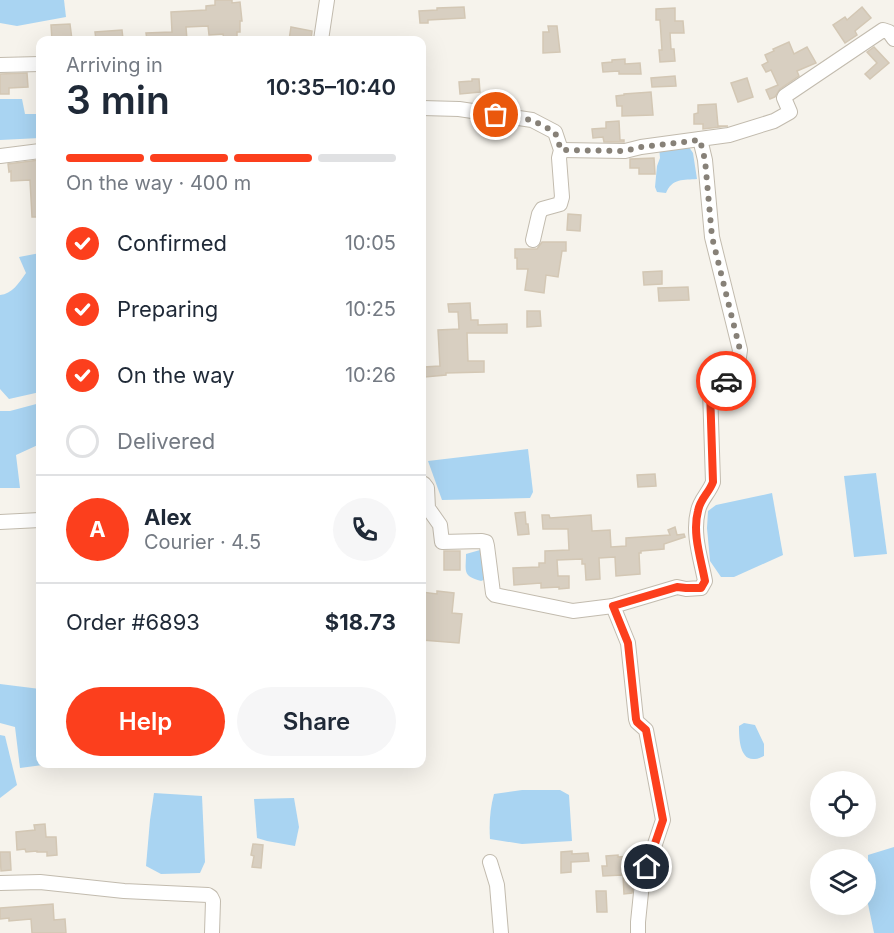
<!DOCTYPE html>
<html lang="en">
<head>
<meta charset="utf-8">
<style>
  body { margin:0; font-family:Inter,sans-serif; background:#f6f6f7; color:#1f2937; height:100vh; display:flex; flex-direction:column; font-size:22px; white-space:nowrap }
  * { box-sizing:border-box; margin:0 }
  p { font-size:20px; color:#747a83 }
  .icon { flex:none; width:33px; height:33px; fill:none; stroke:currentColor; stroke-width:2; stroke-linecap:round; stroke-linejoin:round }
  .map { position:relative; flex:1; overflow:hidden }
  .details { position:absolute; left:36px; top:36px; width:390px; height:732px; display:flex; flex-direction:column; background:#fff; border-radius:12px; box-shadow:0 6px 24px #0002 }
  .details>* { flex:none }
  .controls { position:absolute; left:810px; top:771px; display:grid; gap:12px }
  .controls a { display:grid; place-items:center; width:66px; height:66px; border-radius:50%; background:#fff; box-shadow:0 6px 24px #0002; font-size:30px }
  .pin { position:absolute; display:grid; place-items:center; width:51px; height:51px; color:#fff; margin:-26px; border:3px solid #fff; border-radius:50%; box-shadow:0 2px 6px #0007 }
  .courier { position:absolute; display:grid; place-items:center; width:60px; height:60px; margin:-30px; border:4px solid #fc3f1d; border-radius:50%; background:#fff; color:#222; box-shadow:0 2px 8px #0007 }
  .summary em { font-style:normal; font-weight:600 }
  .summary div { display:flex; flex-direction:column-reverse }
  .summary { display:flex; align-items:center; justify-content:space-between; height:102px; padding:0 30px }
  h1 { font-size:39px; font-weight:600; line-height:45px }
  .bar { display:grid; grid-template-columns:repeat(4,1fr); gap:9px 6px; align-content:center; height:72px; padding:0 30px }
  .bar i { height:8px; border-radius:4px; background:#e0e1e3 }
  .bar .current { background:#fc3f1d }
  .bar p { grid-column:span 4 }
  .line { display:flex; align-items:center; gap:15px; padding:0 30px; border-top:2px solid #e0e1e3 }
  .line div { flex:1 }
  .round { display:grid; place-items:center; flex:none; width:63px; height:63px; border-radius:32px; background:#f6f6f7 }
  ol { padding:0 30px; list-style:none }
  li { display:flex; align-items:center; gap:18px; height:66px }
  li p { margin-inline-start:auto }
  li .icon { padding:6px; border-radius:50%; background:#fc3f1d; color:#fff; stroke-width:4 }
  li:last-child { color:#747a83 }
  li i { width:33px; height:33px; border:3px solid #e0e1e3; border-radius:50% }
  .cta { display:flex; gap:12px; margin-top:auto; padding:12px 30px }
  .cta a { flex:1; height:69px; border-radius:36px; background:#fc3f1d; color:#fff; font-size:24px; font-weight:600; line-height:69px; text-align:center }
  .cta a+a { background:#f6f6f7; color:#1f2937 }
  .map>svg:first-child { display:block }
  .water { fill:#a9d4f2 }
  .building { fill:#d8cfc1; stroke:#d3c7b4; stroke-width:1.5 }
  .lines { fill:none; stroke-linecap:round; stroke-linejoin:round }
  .minor-casing { stroke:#c2bbae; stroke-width:16 }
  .minor { stroke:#fff; stroke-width:14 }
  .done { stroke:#878178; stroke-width:6; stroke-dasharray:0 10.8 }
  .route { stroke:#fc3f1d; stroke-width:8 }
</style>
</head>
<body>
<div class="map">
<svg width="894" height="933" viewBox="0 0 894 933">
  <rect width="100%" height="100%" fill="#f6f3ec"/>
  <!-- water -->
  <g class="water">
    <path d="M0,0H64L66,17L17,26L0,23Z"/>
    <path d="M0,99H22L25,114H40V138L0,140Z"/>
    <path d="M687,144L693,153L697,179C684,180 672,178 666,193L657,192L655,187L657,166L660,158L659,146Z"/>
    <path d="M40,253V392L9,399L0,389V295C12,294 19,283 26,273L19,257Z"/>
    <path d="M40,403V444L16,455L20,488H0V411H10Z"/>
    <path d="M528,449L533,492L530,498L442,500L428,461Z"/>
    <path d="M876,473L887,554L854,557L844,476Z"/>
    <path d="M772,493L783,555L734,577H721L710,561L707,528L708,511L716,505Z"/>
    <path d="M480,550L486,579L481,581C462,576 466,571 466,554Z"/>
    <path d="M0,684L40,689V764H50L20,768L15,727L0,723Z"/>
    <path d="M744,723L755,725L764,744V756C761,757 758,759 755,759C739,761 739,736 739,726Z"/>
    <path d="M0,735L5,736L17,785L0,798Z"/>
    <path d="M522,790H560L569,795L572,841L522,844L490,839C489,823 490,809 494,794Z"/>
    <path d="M154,793L202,796L205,862L200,873L161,874L146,866L150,820Z"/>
    <path d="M294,798L299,827L295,846L267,841L257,838L254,799Z"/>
    <path d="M894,847V933H874L868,904V855Z"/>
  </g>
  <!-- building -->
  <g class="building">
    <path d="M215,0H232V3L240,2L242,21H240V32H237V40H224L223,34L209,35L208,26L186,27L187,40H147L146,33L172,32L171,12L206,10V6L215,5Z"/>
    <path d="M464,7L465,18L428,20V23H420L419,11L437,10V8Z"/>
    <path d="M862,7L871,18L855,31L857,35L845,43L833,25L845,17L847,20Z"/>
    <path d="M675,8V21H683L684,33H670L671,49H674L675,61L660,62L659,50H662L660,20H656V9Z"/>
    <path d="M70,24L72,40H52L51,25Z"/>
    <path d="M548,26H557L560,52L543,53V32H549Z"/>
    <path d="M291,27L312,31L311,40H289Z"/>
    <path d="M122,30L123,39L96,40L95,32Z"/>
    <path d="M789,42L794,54L807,47L816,63L797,71L799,76L780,89L775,97L770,99L766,90L778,85L771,70L766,72L762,65L768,62L765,55L774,51L773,49Z"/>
    <path d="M874,47L889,63L870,79L865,74L877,63L867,52Z"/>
    <path d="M625,59V64L640,63L641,74H619V71L603,72L602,63L612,62V60Z"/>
    <path d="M27,73L28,87L9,88V94H0V74Z"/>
    <path d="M675,76L676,86L652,87L651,78Z"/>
    <path d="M747,78L753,97L738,102L731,83Z"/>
    <path d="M472,79H479L480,92L460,94L459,82L472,81Z"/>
    <path d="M651,92L653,115L622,116V106H617L616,96L624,95V94Z"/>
    <path d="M716,104L718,126H728L703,129V124H694V114L698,113V105Z"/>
    <path d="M619,121L620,140H624V142H604L603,137L593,138L592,129L606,128V122Z"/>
    <path d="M654,158L655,174H639V168H630V159Z"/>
    <path d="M39,160L40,175V217H32L30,180L11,181V171L9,172L8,164Z"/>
    <path d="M568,214L581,215L580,231L567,230Z"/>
    <path d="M542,242H566V251H562L558,277L546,275L544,293L525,290L528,269H517V258H515V249H537Z"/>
    <path d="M662,271V284L644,285L643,272Z"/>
    <path d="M688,287L689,300L659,301L658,288Z"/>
    <path d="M470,303L471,320H478V325L507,324V333H467L468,361H484V372L446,373V375L425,377L424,367L440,366L438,330L459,329L458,312H449L448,304Z"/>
    <path d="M527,311H540L541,326L527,327Z"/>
    <path d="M655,474L656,486L638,487L637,475Z"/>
    <path d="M525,512L526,524H528L529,534L518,535L515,513Z"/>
    <path d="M542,515H549L550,518L591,515L592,531L610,530L611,547L626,546V538L670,535L668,530L675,527L677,535L684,534L685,537L664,544V549L641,551V553H639L640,574L616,576L615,557L599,558L600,579L586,580L585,564H582V559L557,560L558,576H569V588L559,589V587L541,588V583L514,585L513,568L539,567V563H545V551L569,550L568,529H543Z"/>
    <rect x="444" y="551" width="16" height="19"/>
    <path d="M437,591L454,593L452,613L462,614L459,643L422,640V592L437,594Z"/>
    <path d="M45,824L46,837H56L57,855L47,856V852H37V851L26,852L25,849L17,850L16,832L35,830L34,825Z"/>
    <path d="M253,844L263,845L261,868L252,867L254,856L251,855Z"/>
    <path d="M572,851V854L588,853L589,861L571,862V872L561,873V852Z"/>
    <path d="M0,852H10L11,870L1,871Z"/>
    <path d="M618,855V857L631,856L632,879H634L632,893L624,894L623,875L603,876L602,866H607L606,856Z"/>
    <path d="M596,891H606L607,912H597Z"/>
    <path d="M53,904L54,920L65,919L66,933H32L31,919L9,921V918L0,919V908Z"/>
  </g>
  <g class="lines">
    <!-- minor casing -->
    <g class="minor-casing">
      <g id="minor">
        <path d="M321,40L327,0"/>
        <path d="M0,65L40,64"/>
        <path d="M422,108L459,109L532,120L555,132L561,150L559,158L562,197L560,204L542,209L539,214L533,240"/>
        <path d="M561,150L625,151L641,147L729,135L774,121L790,112L784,98L785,96L883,30L889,32L894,39"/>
        <path d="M0,156L40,151"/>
        <path d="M422,483L424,484L427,488L428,508L440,525L442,542L482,541L486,542L487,546L493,593L495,595L573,611L613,606"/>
        <path d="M0,522L40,520"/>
        <path d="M490,862L497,885L501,933"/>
        <path d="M0,883L40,882L124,891L208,895L211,897L213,901L212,933"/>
        <path d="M638,933V922L642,883L663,820L646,730L637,722L636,719L628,643L613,606L677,587L686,589L701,588L705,581C701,559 692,534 698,511C700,500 709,493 713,482L710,390L714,384L731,379L738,364L740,350L712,237L705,160L700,139"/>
      </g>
    </g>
    <!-- minor -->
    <use href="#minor" class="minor"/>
  </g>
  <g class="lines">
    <!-- done -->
    <path class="done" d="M496,115L532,120L555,132L561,150L625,151L641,147L700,140L705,160L712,237L740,350L738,364L731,379L726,381"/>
    <!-- route -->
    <path class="route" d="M647,867L663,820L646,730L637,722L636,719L628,643L613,606L677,587L686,588H701L705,581C701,559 692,533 698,511C700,499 709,493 713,482L710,390L714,384L726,381"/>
  </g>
</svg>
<div class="controls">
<a><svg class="icon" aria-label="locate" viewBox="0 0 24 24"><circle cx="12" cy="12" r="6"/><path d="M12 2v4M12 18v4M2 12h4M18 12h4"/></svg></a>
<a><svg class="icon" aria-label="layers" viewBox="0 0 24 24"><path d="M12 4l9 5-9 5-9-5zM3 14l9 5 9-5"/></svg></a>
</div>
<div class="pin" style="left:496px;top:115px;background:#ea580c"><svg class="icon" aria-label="bag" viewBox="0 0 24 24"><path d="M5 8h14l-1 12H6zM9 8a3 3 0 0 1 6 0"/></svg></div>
<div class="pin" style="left:647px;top:867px;background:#1f2937"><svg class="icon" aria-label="home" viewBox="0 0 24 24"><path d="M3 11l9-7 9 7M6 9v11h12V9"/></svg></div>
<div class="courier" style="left:726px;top:381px"><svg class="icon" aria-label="car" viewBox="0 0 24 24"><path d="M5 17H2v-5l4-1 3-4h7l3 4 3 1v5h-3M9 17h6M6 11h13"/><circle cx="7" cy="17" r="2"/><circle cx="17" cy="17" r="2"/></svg></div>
<section class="details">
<div class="summary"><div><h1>3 min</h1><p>Arriving in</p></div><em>10:35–10:40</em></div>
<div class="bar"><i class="current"></i><i class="current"></i><i class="current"></i><i></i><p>On the way · 400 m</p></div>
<ol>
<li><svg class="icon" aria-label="check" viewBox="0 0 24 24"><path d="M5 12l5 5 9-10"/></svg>Confirmed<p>10:05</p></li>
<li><svg class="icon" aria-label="check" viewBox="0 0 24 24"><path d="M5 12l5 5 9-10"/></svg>Preparing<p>10:25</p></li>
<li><svg class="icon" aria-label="check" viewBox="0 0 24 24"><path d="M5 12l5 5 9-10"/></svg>On the way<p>10:26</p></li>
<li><i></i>Delivered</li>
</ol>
<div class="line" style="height:108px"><b class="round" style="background:#fc3f1d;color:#fff">A</b><div><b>Alex</b><p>Courier · 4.5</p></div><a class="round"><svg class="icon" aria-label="phone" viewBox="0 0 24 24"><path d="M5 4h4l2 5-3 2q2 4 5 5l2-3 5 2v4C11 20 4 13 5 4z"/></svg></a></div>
<div class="line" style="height:78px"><div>Order #6893</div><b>$18.73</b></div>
<div class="cta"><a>Help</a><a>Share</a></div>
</section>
</div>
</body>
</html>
